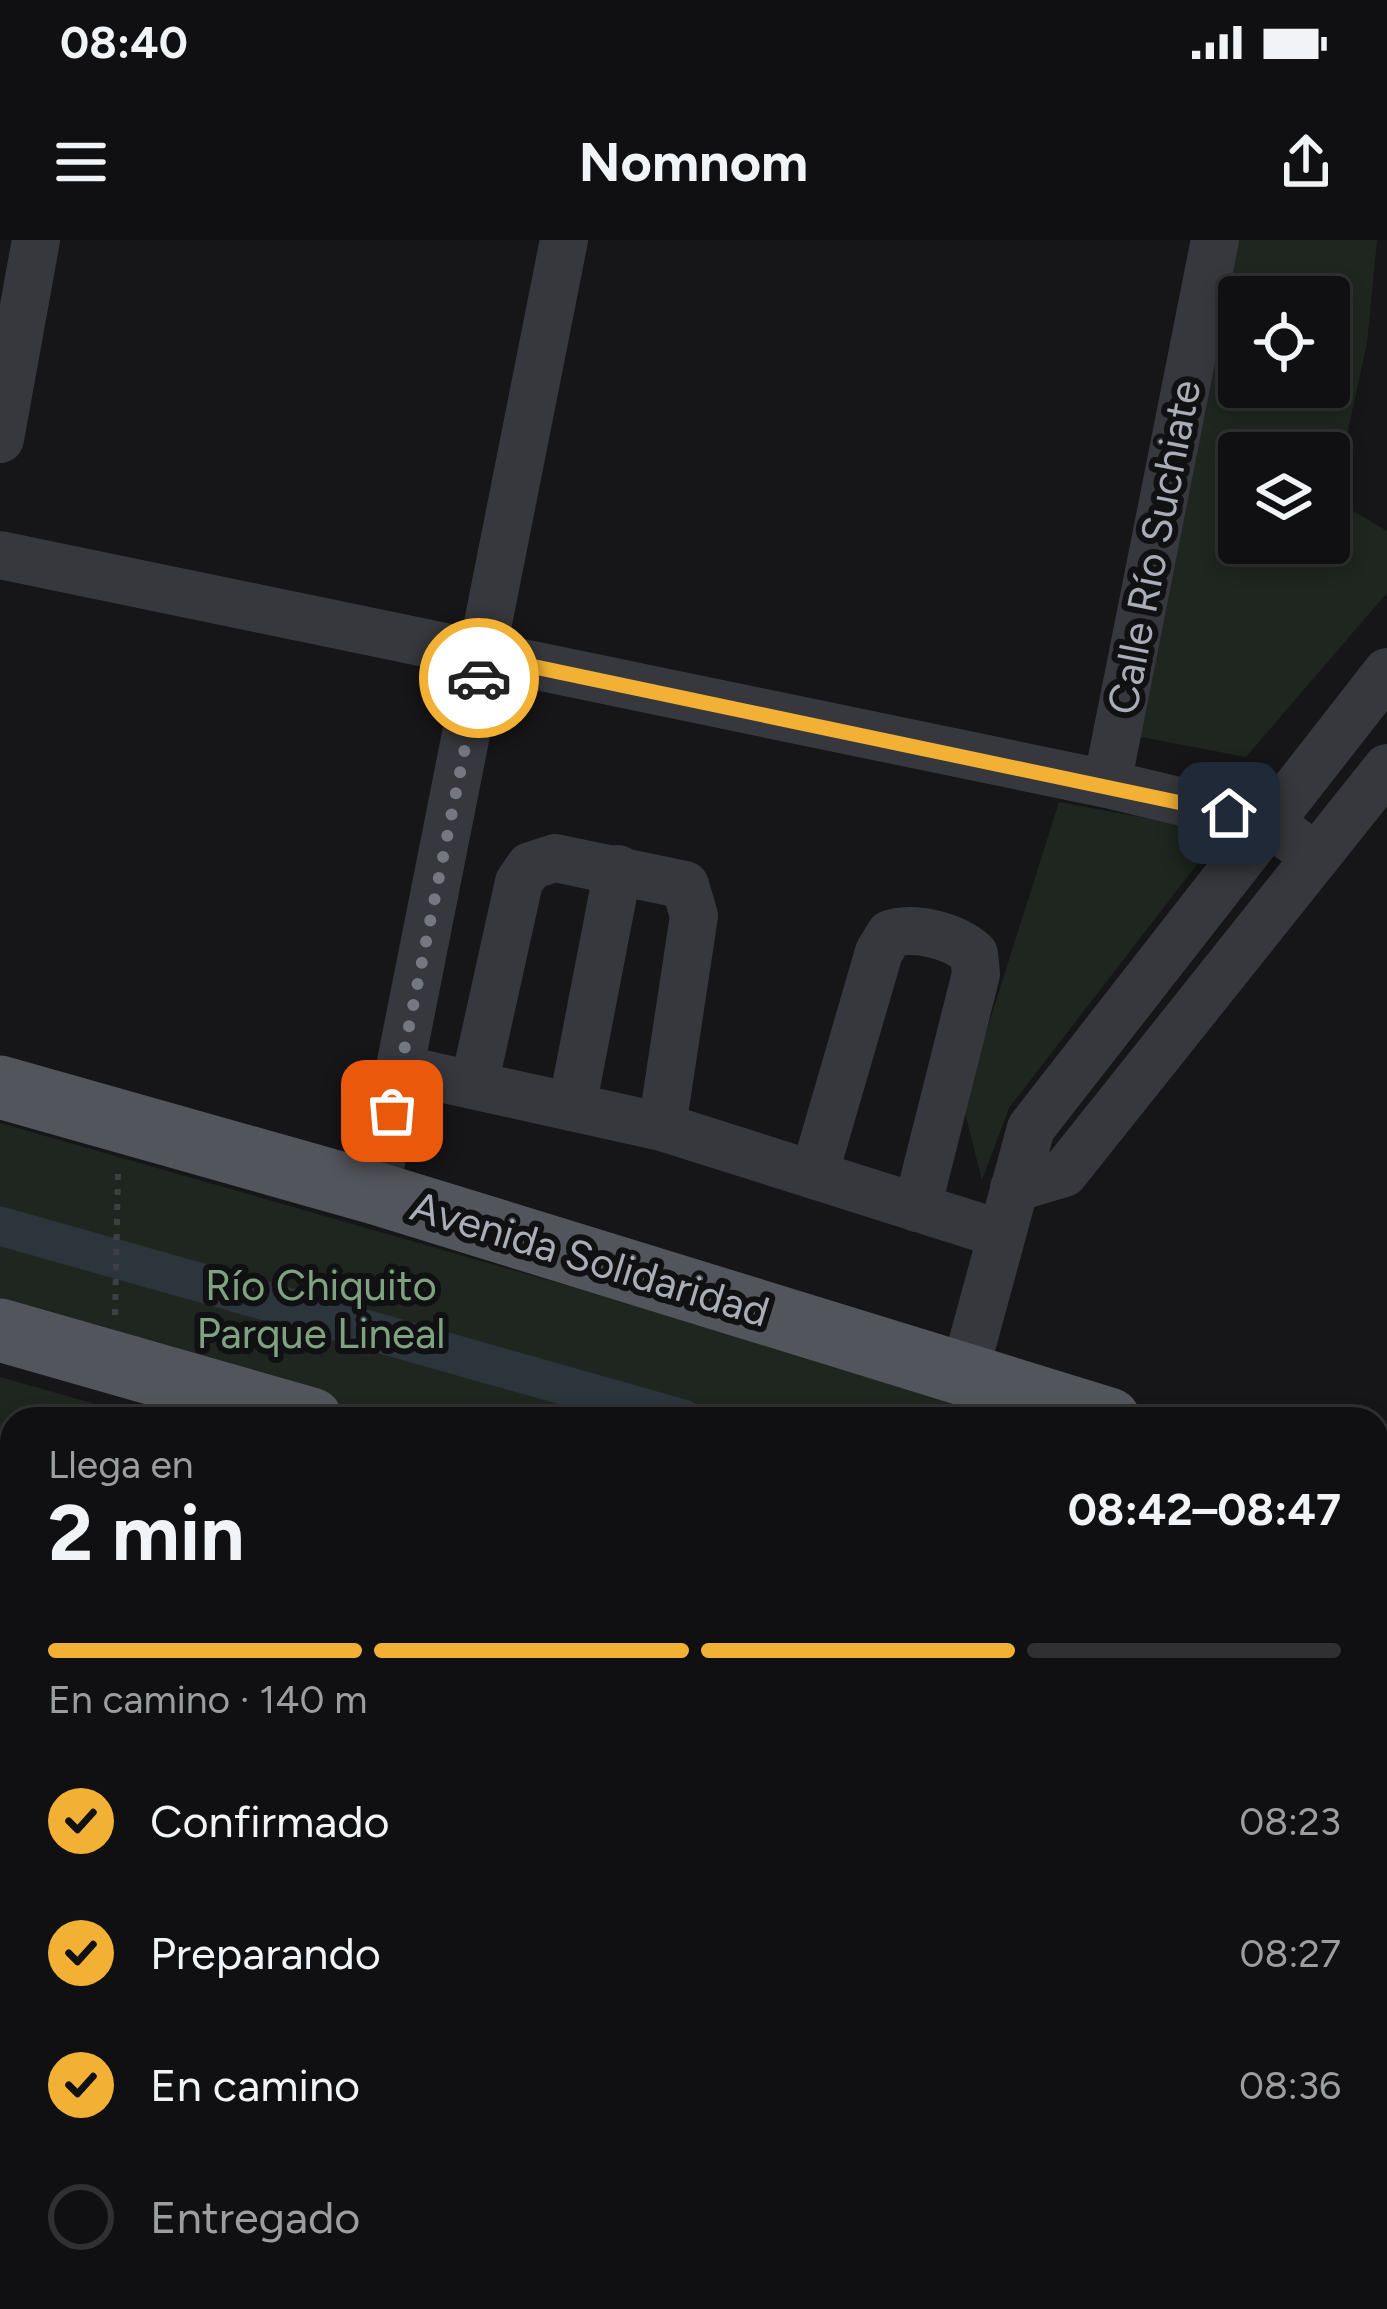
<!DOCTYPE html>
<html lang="es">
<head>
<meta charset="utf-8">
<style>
  body { margin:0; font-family:Figtree,sans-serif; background:#19191b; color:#f1f3f6; height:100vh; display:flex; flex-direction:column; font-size:45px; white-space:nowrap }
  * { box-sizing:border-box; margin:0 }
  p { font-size:39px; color:#9c9d9f }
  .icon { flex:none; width:66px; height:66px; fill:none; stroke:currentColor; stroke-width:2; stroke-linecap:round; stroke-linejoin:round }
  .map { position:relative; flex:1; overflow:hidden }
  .sheet { position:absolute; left:0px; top:1167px; width:1389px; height:903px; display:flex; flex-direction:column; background:#101012; border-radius:36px 36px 0 0; box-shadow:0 6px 18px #0003,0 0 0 3px #303032 }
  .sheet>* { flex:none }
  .tools { position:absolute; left:1218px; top:36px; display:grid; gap:24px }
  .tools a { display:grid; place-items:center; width:132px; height:132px; border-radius:12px; background:#101012; box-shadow:0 6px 18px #0003,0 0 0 3px #303032; font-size:60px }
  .pin { position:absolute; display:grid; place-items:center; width:102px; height:102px; color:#fff; margin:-51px; border-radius:24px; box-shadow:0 6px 18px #0006 }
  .courier { position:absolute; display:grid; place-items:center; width:120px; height:120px; margin:-60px; border:9px solid #f2b134; border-radius:50%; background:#fff; color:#222; box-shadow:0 3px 15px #0007 }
  .head em { font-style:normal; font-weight:700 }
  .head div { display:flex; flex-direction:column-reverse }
  .head { display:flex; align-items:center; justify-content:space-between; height:204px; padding:0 48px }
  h1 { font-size:78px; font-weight:700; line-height:90px }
  .bar { display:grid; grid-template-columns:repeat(4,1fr); gap:18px 12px; align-content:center; height:144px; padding:0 48px }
  .bar i { height:15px; border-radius:9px; background:#303032 }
  .bar .selected { background:#f2b134 }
  .bar p { grid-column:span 4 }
  ol { padding:0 48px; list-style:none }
  li { display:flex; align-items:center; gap:36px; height:132px }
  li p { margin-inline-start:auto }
  li .icon { padding:12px; border-radius:50%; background:#f2b134; color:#111; stroke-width:4 }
  li:last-child { color:#9c9d9f }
  li i { width:66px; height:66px; border:6px solid #303032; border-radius:50% }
  .status { display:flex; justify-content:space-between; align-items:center; height:84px; padding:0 60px; background:#101012; direction:ltr }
  .status svg { height:33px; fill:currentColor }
  header { display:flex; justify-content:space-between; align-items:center; height:156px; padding:0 48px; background:#101012; font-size:54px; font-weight:700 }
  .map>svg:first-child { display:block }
  .green { fill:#1e261f; fill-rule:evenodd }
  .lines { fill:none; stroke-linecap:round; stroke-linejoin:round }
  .canal { stroke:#2c353c; stroke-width:39 }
  .path { stroke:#3d3f44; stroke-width:6; stroke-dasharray:6 9; stroke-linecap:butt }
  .minor { stroke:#37383d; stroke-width:48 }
  .major { stroke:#53555c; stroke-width:63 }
  .done { stroke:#757880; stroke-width:12; stroke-dasharray:0 21.6 }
  .route { stroke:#f2b134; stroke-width:15 }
  .labels { text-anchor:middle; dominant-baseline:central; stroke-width:12; stroke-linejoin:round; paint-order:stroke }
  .street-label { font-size:42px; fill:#a8adb8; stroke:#111113 }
  .park-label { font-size:42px; fill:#7fa381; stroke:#111113 }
</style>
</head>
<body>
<div class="status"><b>08:40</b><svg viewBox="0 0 49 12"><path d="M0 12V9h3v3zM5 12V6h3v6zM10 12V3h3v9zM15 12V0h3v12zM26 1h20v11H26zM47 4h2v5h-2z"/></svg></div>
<header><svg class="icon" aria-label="menu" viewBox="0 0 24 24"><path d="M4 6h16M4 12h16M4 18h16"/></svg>Nomnom<svg class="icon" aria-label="share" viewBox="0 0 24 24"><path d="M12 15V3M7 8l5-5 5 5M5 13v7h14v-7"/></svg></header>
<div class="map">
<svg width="1387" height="2069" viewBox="0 0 1387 2069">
  <rect width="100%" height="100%" fill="#161618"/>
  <!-- green -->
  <g class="green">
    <path d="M1229,0H1377L1367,103L1333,259L1387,291V353L1246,517L1120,493ZM1239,57H1329V147H1239ZM1239,213H1329V303H1239Z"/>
    <path d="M1059,562L1222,592L1009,868L982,940L963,865Z"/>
    <path d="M0,883L1033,1179H373L0,1070Z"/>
    <path d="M0,1137L138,1176L12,1179V1382L0,1380Z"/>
  </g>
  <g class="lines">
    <!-- canal -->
    <g class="canal">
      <path d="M0,986L683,1179"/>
      <path d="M1377,1376L1387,1379"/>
    </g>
    <!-- path -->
    <path class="path" d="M115,1075L118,933"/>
    <!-- minor -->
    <g class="minor">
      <path d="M0,199L36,0"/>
      <path d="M0,315L1107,544L1270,583L1316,617"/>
      <path d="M1107,544L1215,0"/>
      <path d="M400,829L662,887L694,676L685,645L555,618L530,626L519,642L474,845"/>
      <path d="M572,867L618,629"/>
      <path d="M662,887L1001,994"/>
      <path d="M814,935L879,712L890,694C916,686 955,696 974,714L976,734L917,968"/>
      <path d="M1014,948L1064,933L1387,528"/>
      <path d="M375,953L564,0"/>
      <path d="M964,1134L1031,888L1387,432"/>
      <path d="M1377,1634L1387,1579"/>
      <path d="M1377,1707L1387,1708"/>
      <path d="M1,2069L12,1687"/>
      <path d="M897,2069L898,2058"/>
      <path d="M1300,2069L1301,2058"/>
    </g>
    <!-- major -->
    <g class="major">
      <path d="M0,847L375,953L1109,1179"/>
      <path d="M0,1090L311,1179"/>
      <path d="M1377,1262L1387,1265"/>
      <path d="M1377,1495L1387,1498"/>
    </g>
  </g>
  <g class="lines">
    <!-- done -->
    <path class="done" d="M392,871L479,438"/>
    <!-- route -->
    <path class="route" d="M479,438L483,416L1229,573"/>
  </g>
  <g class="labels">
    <!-- street labels -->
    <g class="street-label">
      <text transform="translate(1154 307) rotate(-79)">Calle Río Suchiate</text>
      <text transform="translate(590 1019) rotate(17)">Avenida Solidaridad</text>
    </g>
    <!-- park labels -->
    <g class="park-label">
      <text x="321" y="1045">Río Chiquito<tspan x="321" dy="48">Parque Lineal</tspan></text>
    </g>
  </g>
</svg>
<div class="tools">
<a><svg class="icon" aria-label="locate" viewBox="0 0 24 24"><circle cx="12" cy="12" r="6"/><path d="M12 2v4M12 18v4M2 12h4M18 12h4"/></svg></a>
<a><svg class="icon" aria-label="layers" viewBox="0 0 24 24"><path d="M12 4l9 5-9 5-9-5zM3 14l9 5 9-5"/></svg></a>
</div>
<div class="pin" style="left:392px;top:871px;background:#ea580c"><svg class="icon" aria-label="bag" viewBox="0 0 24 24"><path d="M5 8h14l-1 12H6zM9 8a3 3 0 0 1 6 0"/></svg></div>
<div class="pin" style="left:1229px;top:573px;background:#1f2937"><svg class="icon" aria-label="home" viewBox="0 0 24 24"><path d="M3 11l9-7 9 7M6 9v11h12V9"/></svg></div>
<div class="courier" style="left:479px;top:438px"><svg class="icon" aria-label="car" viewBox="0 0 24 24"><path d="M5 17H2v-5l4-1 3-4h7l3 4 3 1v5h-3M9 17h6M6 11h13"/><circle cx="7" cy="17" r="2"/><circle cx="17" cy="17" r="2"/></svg></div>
<section class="sheet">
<div class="head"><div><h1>2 min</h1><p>Llega en</p></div><em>08:42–08:47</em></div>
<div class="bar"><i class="selected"></i><i class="selected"></i><i class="selected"></i><i></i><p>En camino · 140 m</p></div>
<ol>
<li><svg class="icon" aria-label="check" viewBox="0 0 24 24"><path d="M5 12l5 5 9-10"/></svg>Confirmado<p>08:23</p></li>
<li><svg class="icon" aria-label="check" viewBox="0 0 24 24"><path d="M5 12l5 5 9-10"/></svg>Preparando<p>08:27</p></li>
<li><svg class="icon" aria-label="check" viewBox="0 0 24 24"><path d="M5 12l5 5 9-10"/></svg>En camino<p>08:36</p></li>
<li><i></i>Entregado</li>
</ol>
</section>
</div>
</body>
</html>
